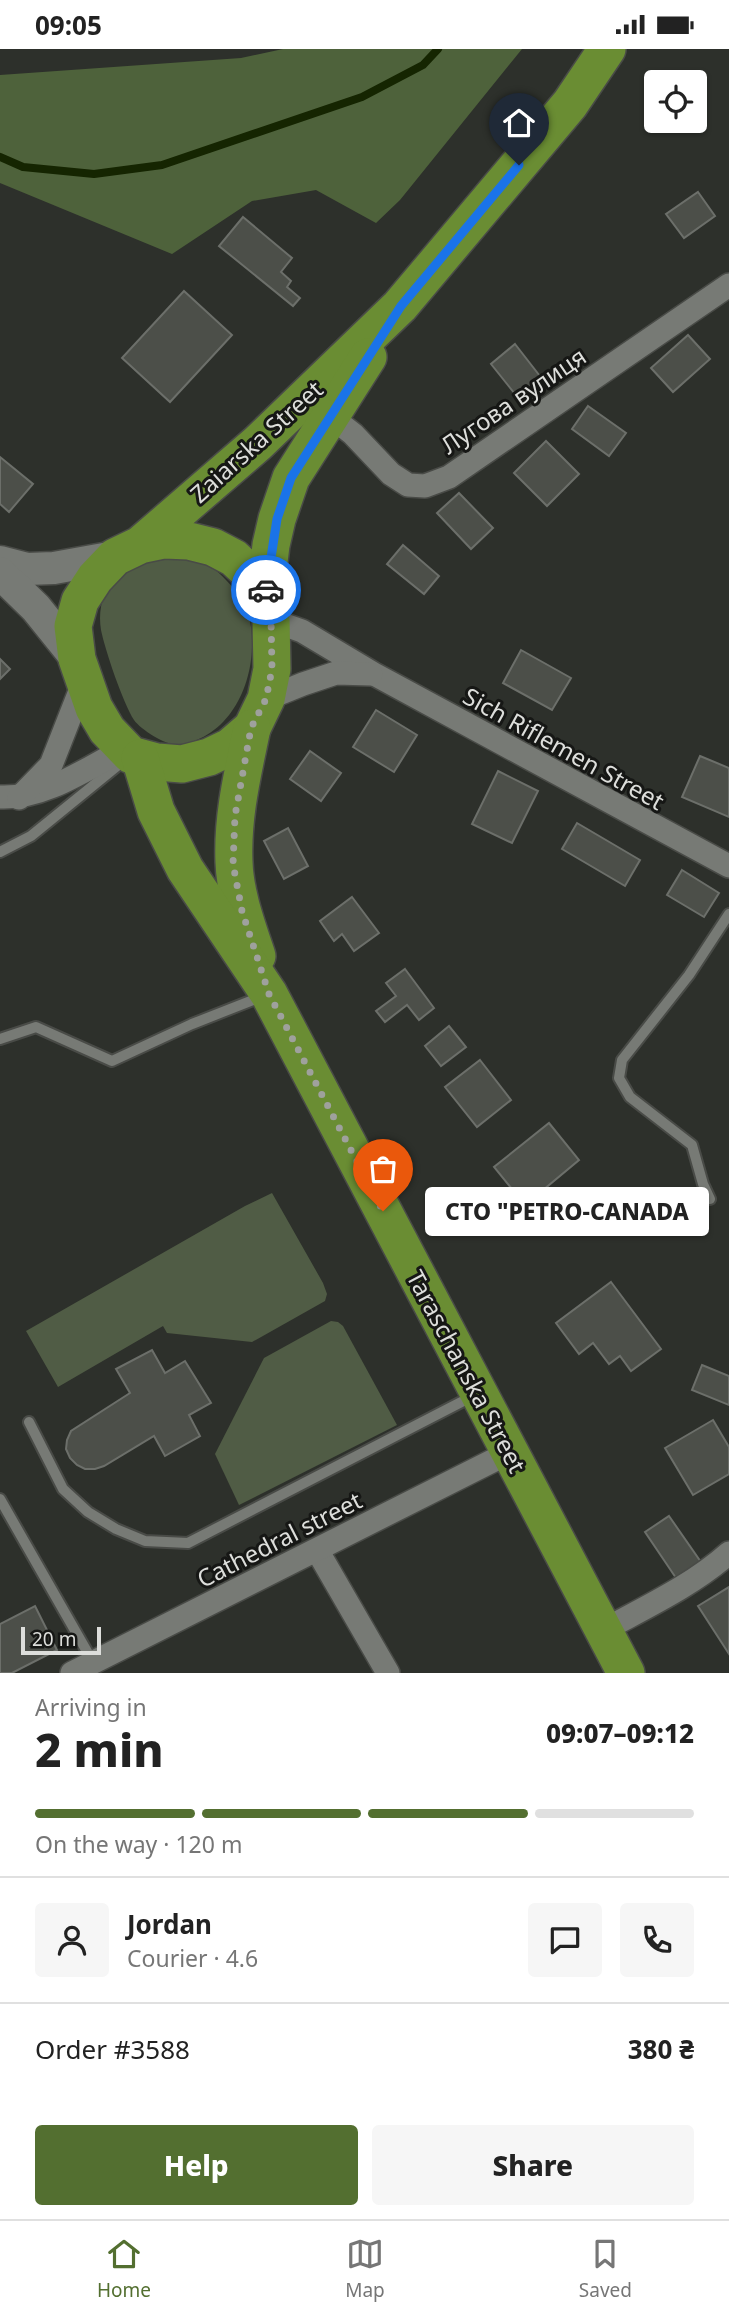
<!DOCTYPE html>
<html lang="en">
<head>
<meta charset="utf-8">
<style>
  body { margin:0; font-family:"Noto Sans",sans-serif; background:#f6f6f6; color:#222; height:100vh; display:flex; flex-direction:column; font-size:26px; white-space:nowrap }
  * { box-sizing:border-box; margin:0 }
  p { font-size:23px; color:#767676 }
  .icon { flex:none; width:38px; height:38px; fill:none; stroke:currentColor; stroke-width:2; stroke-linecap:round; stroke-linejoin:round }
  .map { position:relative; height:1624px; overflow:hidden }
  .sheet { display:flex; flex-direction:column; background:#fff; flex:1 }
  .sheet>* { flex:none }
  .tools { position:absolute; left:644px; top:21px; display:grid; gap:14px }
  .tools a { display:grid; place-items:center; width:63px; height:63px; border-radius:7px; background:#fff; box-shadow:0 2px 5px #0004; font-size:35px }
  .scale { position:absolute; left:21px; bottom:18px; width:80px; box-sizing:border-box; padding-left:7px; border:4px solid #dddedb; border-top:0; font-size:19px; line-height:24px; white-space:nowrap; color:#dddedb; -webkit-text-stroke:5px #161715; paint-order:stroke }
  .pin { position:absolute; display:grid; place-items:center; width:60px; height:60px; color:#fff; margin:-72px -30px; border-radius:50% 50% 50% 0; rotate:-45deg; box-shadow:0 0 7px #0007 }
  .pin .icon { rotate:45deg }
  .courier { position:absolute; display:grid; place-items:center; width:70px; height:70px; margin:-35px; border:5px solid #1a73e8; border-radius:50%; background:#fff; color:#222; box-shadow:0 2px 9px #0007 }
  .bubble { position:absolute; height:49px; border-radius:7px; background:#fff; box-shadow:0 2px 5px #0004; font-size:23px; font-weight:800; line-height:49px; text-align:center }
  .overview em { font-style:normal; font-weight:800 }
  .overview div { display:flex; flex-direction:column-reverse }
  .overview { display:flex; align-items:center; justify-content:space-between; height:119px; padding:0 35px }
  h1 { font-size:46px; font-weight:800; line-height:52px }
  .bar { display:grid; grid-template-columns:repeat(4,1fr); gap:10px 7px; align-content:center; height:84px; padding:0 35px }
  .bar i { height:9px; border-radius:5px; background:#e0e0e0 }
  .bar .active { background:#536f30 }
  .bar p { grid-column:span 4 }
  .line { display:flex; align-items:center; gap:18px; padding:0 35px; border-top:2px solid #e0e0e0 }
  .line div { flex:1 }
  .round { display:grid; place-items:center; flex:none; width:74px; height:74px; border-radius:7px; background:#f6f6f6 }
  .cta { display:flex; gap:14px; margin-top:auto; padding:14px 35px }
  .cta a { flex:1; height:80px; border-radius:7px; background:#536f30; color:#fff; font-size:28px; font-weight:800; line-height:80px; text-align:center }
  .cta a+a { background:#f6f6f6; color:#222 }
  .status { display:flex; justify-content:space-between; align-items:center; height:49px; padding:0 35px; background:#fff; direction:ltr }
  .status svg { height:19px; fill:currentColor }
  .tab-bar { display:flex; justify-content:space-around; align-items:center; height:98px; border-top:2px solid #e0e0e0; background:#fff; font-size:19px; color:#767676 }
  .tab-bar a { display:grid; justify-items:center; gap:4px }
  .tab-bar .active { color:#536f30 }
  .map>svg:first-child { display:block }
  .green { fill:#505c45 }
  .forest { fill:#4e623b }
  .lines { fill:none; stroke-linecap:round; stroke-linejoin:round }
  .stream { stroke:#152501; stroke-width:8 }
  .building { fill:#4c4f49; stroke:#6c6f6a; stroke-width:2 }
  .service-casing { stroke:#494b47; stroke-width:14 }
  .minor-casing { stroke:#494b47; stroke-width:26 }
  .secondary-casing { stroke:#494b47; stroke-width:35 }
  .primary-casing { stroke:#494b47; stroke-width:40 }
  .service { stroke:#777a75; stroke-width:10 }
  .minor { stroke:#777a75; stroke-width:23 }
  .secondary { stroke:#777a75; stroke-width:32 }
  .primary { stroke:#6a8d33; stroke-width:37 }
  .done { stroke:#9fa19d; stroke-width:7; stroke-dasharray:0 12.6 }
  .route { stroke:#1a73e8; stroke-width:9 }
  .labels { text-anchor:middle; dominant-baseline:central; stroke-width:6; stroke-linejoin:round; paint-order:stroke }
  .street-label { font-size:24px; fill:#dddedb; stroke:#161715 }
</style>
</head>
<body>
<div class="status"><b>09:05</b><svg viewBox="0 0 49 12"><path d="M0 12V9h3v3zM5 12V6h3v6zM10 12V3h3v9zM15 12V0h3v12zM26 1h20v11H26zM47 4h2v5h-2z"/></svg></div>
<div class="map">
<svg width="729" height="1624" viewBox="0 0 729 1624">
  <rect width="100%" height="100%" fill="#2d302b"/>
  <!-- green -->
  <g class="green">
    <path d="M144,509C157,509 192,505 202,511C218,520 245,548 249,567C261,618 238,687 179,696C167,697 141,681 134,671C123,654 105,601 101,581C99,569 100,556 105,544C110,529 131,518 144,509Z"/>
    <path d="M272,1144L323,1234L327,1245L325,1252L252,1293L167,1284L163,1277L58,1338L26,1282L245,1157Z"/>
    <path d="M331,1272L338,1273L343,1277L397,1376L239,1456L215,1405L264,1309Z"/>
  </g>
  <!-- forest -->
  <path class="forest" d="M283,0H522L400,151L376,174L316,141L252,152L172,205L0,134V26L241,9Z"/>
  <g class="lines">
    <!-- stream -->
    <path class="stream" d="M0,108L23,118L94,125L162,116L362,48L423,16L438,0"/>
  </g>
  <!-- building -->
  <g class="building">
    <path d="M698,143L715,167L684,189L666,165Z"/>
    <path d="M243,168L292,209L281,223L291,232L287,238L300,249L293,257L219,197Z"/>
    <path d="M184,242L232,286L170,353L122,309Z"/>
    <path d="M688,286L710,310L673,343L651,319Z"/>
    <path d="M515,295L543,331L519,350L491,315Z"/>
    <path d="M588,357L626,384L609,407L572,380Z"/>
    <path d="M546,392L579,425L547,457L514,424Z"/>
    <path d="M0,408L33,435L9,463L0,455Z"/>
    <path d="M459,444L493,479L471,500L437,464Z"/>
    <path d="M403,496L439,527L424,545L387,515Z"/>
    <path d="M521,601L571,629L552,661L503,634Z"/>
    <path d="M0,610L10,620L0,630Z"/>
    <path d="M376,661L417,686L394,723L353,698Z"/>
    <path d="M310,702L341,724L321,752L290,730Z"/>
    <path d="M700,707L729,719V768L682,748Z"/>
    <path d="M498,722L538,742L512,794L472,775Z"/>
    <path d="M577,774L640,811L625,837L562,800Z"/>
    <path d="M288,779L308,817L284,830L264,792Z"/>
    <path d="M682,821L719,844L704,868L667,846Z"/>
    <path d="M352,848L379,884L354,902L342,885L334,892L320,872Z"/>
    <path d="M405,920L434,959L419,971L407,956L385,973L376,962L396,947L386,934Z"/>
    <path d="M449,977L466,998L441,1017L425,997Z"/>
    <path d="M480,1011L511,1051L477,1078L445,1038Z"/>
    <path d="M549,1074L579,1111L525,1156L494,1118Z"/>
    <path d="M611,1233L661,1300L631,1322L620,1307L609,1315L593,1294L579,1305L556,1274Z"/>
    <path d="M152,1301L165,1324L185,1312L211,1354L189,1366L200,1387L165,1407L154,1387L104,1417L95,1420H85L77,1416L70,1409L66,1400L67,1391L71,1382L130,1344L116,1320Z"/>
    <path d="M702,1316L729,1327V1356L692,1341Z"/>
    <path d="M713,1371L729,1398V1425L693,1446L665,1399Z"/>
    <path d="M669,1467L703,1516L678,1532L645,1483Z"/>
    <path d="M729,1538V1605L698,1557Z"/>
    <path d="M35,1557L57,1601L12,1624H0V1575Z"/>
  </g>
  <g class="lines">
    <!-- service casing -->
    <g class="service-casing">
      <g id="service">
        <path d="M0,803L31,787L127,709"/>
        <path d="M0,990L36,978L112,1012L192,975L263,947"/>
        <path d="M710,1150L703,1135L692,1096L630,1048L619,1029L622,1011L689,926L729,865"/>
        <path d="M29,1373L63,1440L88,1463L116,1480L145,1492L188,1494L473,1347"/>
        <path d="M0,1450L93,1613"/>
      </g>
    </g>
    <!-- minor casing -->
    <g class="minor-casing">
      <g id="minor">
        <path d="M330,367L353,385L391,425L408,436L425,437L449,428L729,236"/>
        <path d="M271,571L302,582L374,625L729,817"/>
        <path d="M266,650L303,635L336,624L371,625"/>
        <path d="M0,748C44,750 86,720 124,700"/>
        <path d="M19,749L51,716L84,632"/>
        <path d="M317,1501L388,1624"/>
        <path d="M604,1581C646,1558 693,1536 729,1504"/>
        <path d="M72,1624L510,1403"/>
      </g>
    </g>
    <!-- secondary casing -->
    <g class="secondary-casing">
      <g id="secondary">
        <path d="M0,513L27,520L54,519L115,508"/>
        <path d="M0,524L36,559L77,610"/>
      </g>
    </g>
    <!-- primary casing -->
    <g class="primary-casing">
      <g id="primary">
        <path d="M140,496L164,491L189,492L213,498L234,509L252,526L265,548L271,571L272,620L266,650L252,679L230,698L209,708L182,715L157,713L131,706L107,681L94,659L77,610L73,577L80,552L95,529L115,508L140,496L258,394L400,257L570,55L607,0"/>
        <path d="M265,548L271,496L277,470L291,429L368,308"/>
        <path d="M252,679C243,723 232,767 234,813C235,845 247,877 257,907"/>
        <path d="M140,709L156,762L185,820L269,945L626,1624"/>
      </g>
    </g>
    <!-- service -->
    <use href="#service" class="service"/>
    <!-- minor -->
    <use href="#minor" class="minor"/>
    <!-- secondary -->
    <use href="#secondary" class="secondary"/>
    <!-- primary -->
    <use href="#primary" class="primary"/>
  </g>
  <g class="lines">
    <!-- done -->
    <path class="done" d="M266,541L265,548L271,570L272,620L266,650L251,679L235,767L233,815L242,862L269,945L383,1162"/>
    <!-- route -->
    <path class="route" d="M266,541L277,470L291,429L401,257L519,116"/>
  </g>
  <g class="labels">
    <!-- street labels -->
    <g class="street-label">
      <text transform="translate(513 351) rotate(-34)">Лугова вулиця</text>
      <text transform="translate(256 392) rotate(-42)">Zaiarska Street</text>
      <text transform="translate(564 699) rotate(29)">Sich Riflemen Street</text>
      <text transform="translate(467 1322) rotate(62)">Taraschanska Street</text>
      <text transform="translate(279 1490) rotate(-27)">Cathedral street</text>
    </g>
  </g>
</svg>
<div class="tools">
<a><svg class="icon" aria-label="locate" viewBox="0 0 24 24"><circle cx="12" cy="12" r="6"/><path d="M12 2v4M12 18v4M2 12h4M18 12h4"/></svg></a>
</div>
<div class="scale">20 m</div>
<div class="pin" style="left:383px;top:1162px;background:#ea580c"><svg class="icon" aria-label="bag" viewBox="0 0 24 24"><path d="M5 8h14l-1 12H6zM9 8a3 3 0 0 1 6 0"/></svg></div>
<div class="pin" style="left:519px;top:116px;background:#1f2937"><svg class="icon" aria-label="home" viewBox="0 0 24 24"><path d="M3 11l9-7 9 7M6 9v11h12V9"/></svg></div>
<div class="courier" style="left:266px;top:541px"><svg class="icon" aria-label="car" viewBox="0 0 24 24"><path d="M5 17H2v-5l4-1 3-4h7l3 4 3 1v5h-3M9 17h6M6 11h13"/><circle cx="7" cy="17" r="2"/><circle cx="17" cy="17" r="2"/></svg></div>
<div class="bubble" style="left:425px;top:1138px;width:284px">СТО &quot;PETRO-CANADA</div>
</div>
<section class="sheet">
<div class="overview"><div><h1>2 min</h1><p>Arriving in</p></div><em>09:07–09:12</em></div>
<div class="bar"><i class="active"></i><i class="active"></i><i class="active"></i><i></i><p>On the way · 120 m</p></div>
<div class="line" style="height:126px"><a class="round"><svg class="icon" aria-label="person" viewBox="0 0 24 24"><circle cx="12" cy="8" r="4"/><path d="M4 21q1-7 8-7t8 7"/></svg></a><div><b>Jordan</b><p>Courier · 4.6</p></div><a class="round"><svg class="icon" aria-label="chat" viewBox="0 0 24 24"><path d="M4 5h16v11H9l-5 4z"/></svg></a><a class="round"><svg class="icon" aria-label="phone" viewBox="0 0 24 24"><path d="M5 4h4l2 5-3 2q2 4 5 5l2-3 5 2v4C11 20 4 13 5 4z"/></svg></a></div>
<div class="line" style="height:91px"><div>Order #3588</div><b>380 ₴</b></div>
<div class="cta"><a>Help</a><a>Share</a></div>
</section>
<nav class="tab-bar">
<a class="active"><svg class="icon" aria-label="home" viewBox="0 0 24 24"><path d="M3 11l9-7 9 7M6 9v11h12V9"/></svg>Home</a>
<a><svg class="icon" aria-label="map" viewBox="0 0 24 24"><path d="M3 6l6-2 6 2 6-2v14l-6 2-6-2-6 2zM9 4v14M15 6v14"/></svg>Map</a>
<a><svg class="icon" aria-label="saved" viewBox="0 0 24 24"><path d="M7 4h10v16l-5-4-5 4z"/></svg>Saved</a>
</nav>
</body>
</html>
